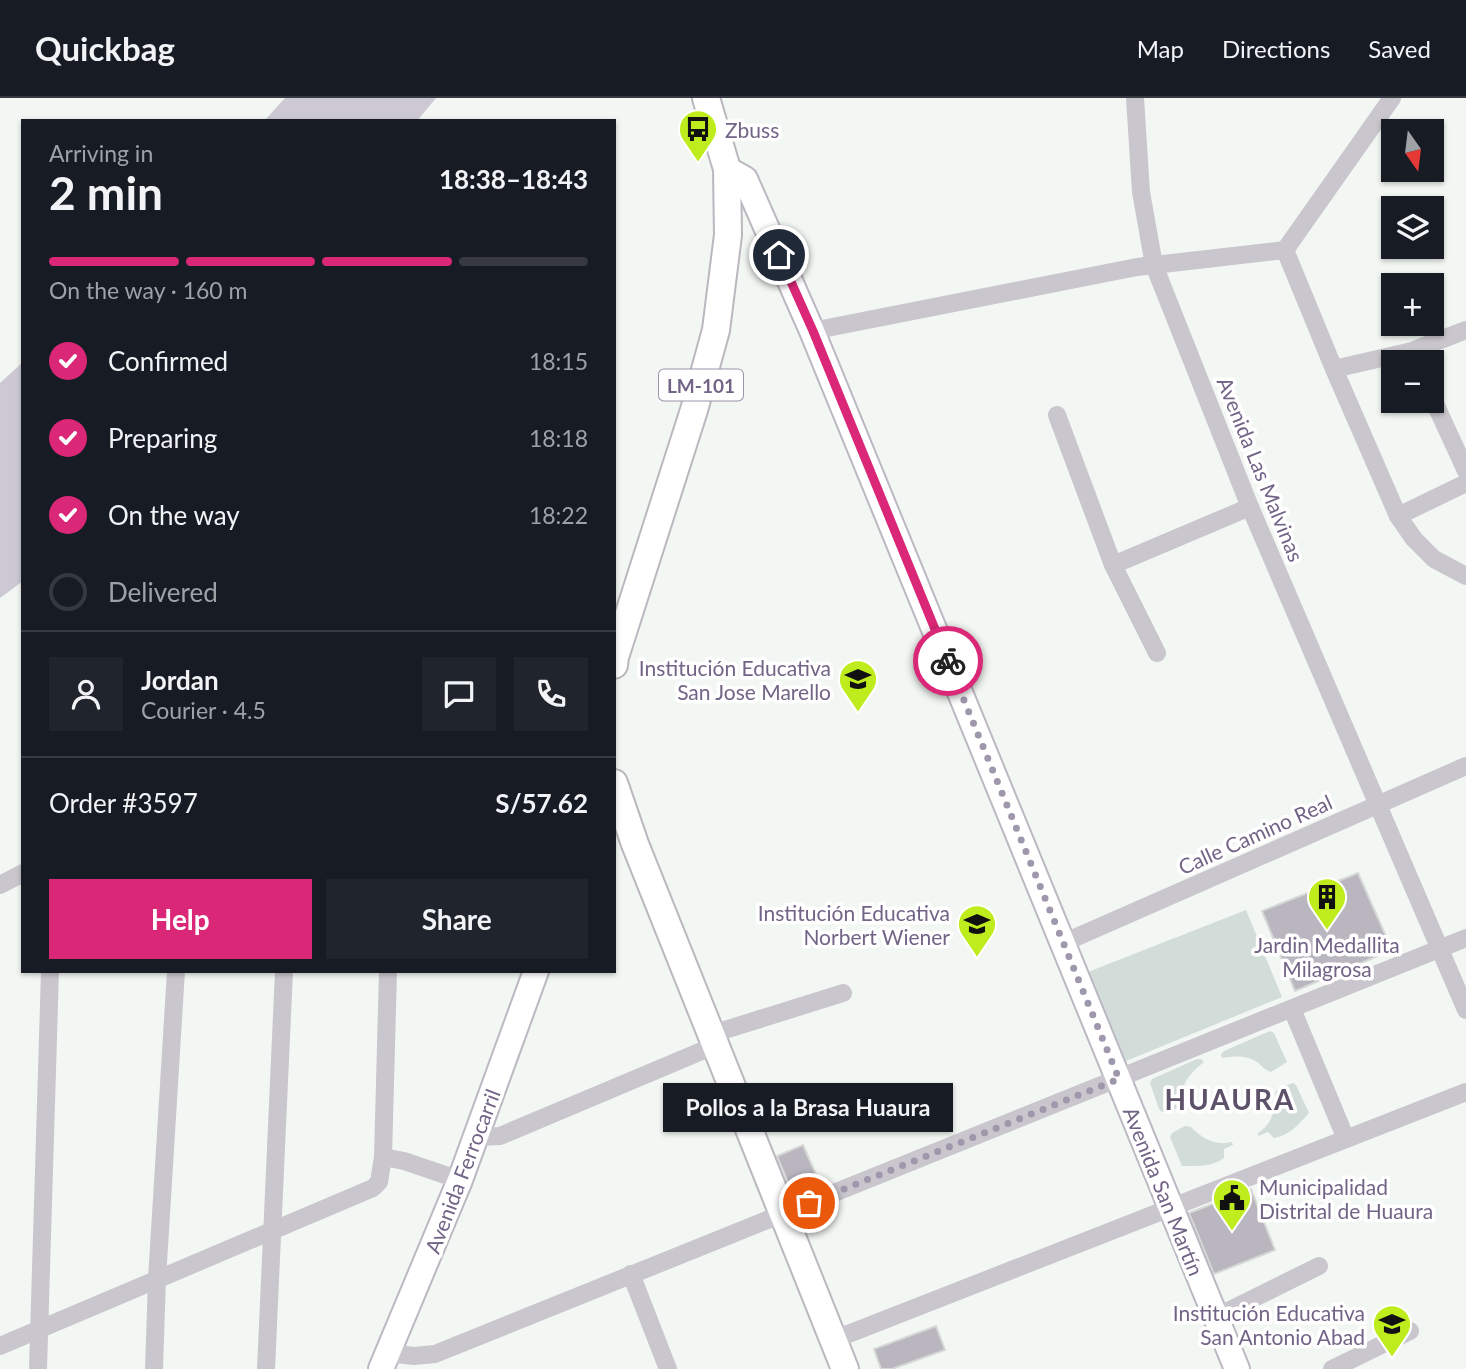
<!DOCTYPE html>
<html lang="en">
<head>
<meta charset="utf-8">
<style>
  body { margin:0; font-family:Lato,sans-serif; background:#20242c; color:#f1f3f6; height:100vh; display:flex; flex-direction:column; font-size:26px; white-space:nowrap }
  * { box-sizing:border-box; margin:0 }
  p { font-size:23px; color:#9ea1a6 }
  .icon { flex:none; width:38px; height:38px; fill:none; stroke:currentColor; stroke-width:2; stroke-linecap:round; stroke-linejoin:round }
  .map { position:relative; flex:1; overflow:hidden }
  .side { position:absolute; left:21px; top:21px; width:595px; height:854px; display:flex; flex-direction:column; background:#171b24; border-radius:0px; box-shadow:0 2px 5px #0004 }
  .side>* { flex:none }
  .needle { width:46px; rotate:166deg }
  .controls { position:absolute; left:1381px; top:21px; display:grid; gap:14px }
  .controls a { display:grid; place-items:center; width:63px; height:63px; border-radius:0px; background:#171b24; box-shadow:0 2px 5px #0004; font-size:35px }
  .pin { position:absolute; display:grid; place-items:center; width:60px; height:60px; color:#fff; margin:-30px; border:4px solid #fff; border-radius:50%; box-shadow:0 2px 7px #0007 }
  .courier { position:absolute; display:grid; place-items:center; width:70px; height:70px; margin:-35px; border:5px solid #db2777; border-radius:50%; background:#fff; color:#222; box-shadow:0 2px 9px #0007 }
  .bubble { position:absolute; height:49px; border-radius:0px; background:#171b24; box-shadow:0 2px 5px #0004; font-size:23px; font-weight:700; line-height:49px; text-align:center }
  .overview em { font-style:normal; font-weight:700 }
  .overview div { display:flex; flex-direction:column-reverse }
  .overview { display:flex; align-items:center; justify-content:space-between; height:119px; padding:0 28px }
  h1 { font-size:46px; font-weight:700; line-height:52px }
  .bar { display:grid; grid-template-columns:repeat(4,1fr); gap:10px 7px; align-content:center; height:84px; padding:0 28px }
  .bar i { height:9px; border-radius:5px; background:#363941 }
  .bar .on { background:#db2777 }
  .bar p { grid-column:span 4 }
  .line { display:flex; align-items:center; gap:18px; padding:0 28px; border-top:2px solid #363941 }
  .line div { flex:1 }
  .round { display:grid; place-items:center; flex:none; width:74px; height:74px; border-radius:0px; background:#20242c }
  ol { padding:0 28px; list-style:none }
  li { display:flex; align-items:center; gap:21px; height:77px }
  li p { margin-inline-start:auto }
  li .icon { padding:7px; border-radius:50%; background:#db2777; color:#fff; stroke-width:4 }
  li:last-child { color:#9ea1a6 }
  li i { width:38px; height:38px; border:4px solid #363941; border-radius:50% }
  .primary-button { display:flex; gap:14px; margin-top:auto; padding:14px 28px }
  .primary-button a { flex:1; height:80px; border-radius:0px; background:#db2777; color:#fff; font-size:28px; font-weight:700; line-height:80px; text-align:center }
  .primary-button a+a { background:#20242c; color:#f1f3f6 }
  header { display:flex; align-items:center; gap:42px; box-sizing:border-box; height:98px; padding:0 35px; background:#171b24; border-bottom:2px solid #363941 }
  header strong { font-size:33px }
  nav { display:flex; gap:38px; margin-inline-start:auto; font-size:24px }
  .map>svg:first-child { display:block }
  .green { fill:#d2dcd8 }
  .water { fill:#ccc9d5 }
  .building { fill:#b9b6c0; stroke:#d6d8d5; stroke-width:2 }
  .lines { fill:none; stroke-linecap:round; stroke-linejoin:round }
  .secondary-casing { stroke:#bcb8c2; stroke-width:28 }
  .primary-casing { stroke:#bab7bf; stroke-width:30 }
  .street { stroke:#c9c6cd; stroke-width:18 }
  .secondary { stroke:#fff; stroke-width:24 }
  .primary { stroke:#fff; stroke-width:26 }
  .done { stroke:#9f97ac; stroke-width:7; stroke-dasharray:0 12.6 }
  .route { stroke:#db2777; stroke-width:9 }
  .labels { text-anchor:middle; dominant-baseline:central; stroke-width:7; stroke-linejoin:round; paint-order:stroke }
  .shield { fill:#fff; stroke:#9c92aa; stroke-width:2 }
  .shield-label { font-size:19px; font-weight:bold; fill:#726486 }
  .poi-label { font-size:21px; fill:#726486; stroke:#fff; text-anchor:end }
  .street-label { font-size:21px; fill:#726486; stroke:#fff }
  .district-label { font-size:28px; font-weight:bold; letter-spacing:2px; fill:#5d526a; stroke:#fff }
</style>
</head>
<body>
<header>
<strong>Quickbag</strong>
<nav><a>Map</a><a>Directions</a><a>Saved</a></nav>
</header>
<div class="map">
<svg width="1466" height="1271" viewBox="0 0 1466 1271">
  <rect width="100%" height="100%" fill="#f3f7f3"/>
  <!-- green -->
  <g class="green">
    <path d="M1246,812L1282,899L1126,963L1088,874Z"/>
    <path d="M1270,933L1274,935L1287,964L1271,974C1265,972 1262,968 1257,964C1247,957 1234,958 1222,960L1221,956L1224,953Z"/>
    <path d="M1197,961H1201L1204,964C1195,971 1185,980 1183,992C1182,999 1182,1004 1180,1010L1162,1014L1159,1011L1150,985L1152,981Z"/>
    <path d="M1293,985L1296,987L1309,1015C1299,1026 1289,1038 1274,1040L1268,1034L1258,1038V1035C1269,1028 1274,1017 1275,1005C1276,1001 1274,996 1276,993C1279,989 1288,987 1293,985Z"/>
    <path d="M1185,1028L1191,1029C1202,1041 1216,1048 1232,1044L1233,1047L1224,1051V1060C1213,1069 1196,1068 1182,1068L1170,1039L1172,1035Z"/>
  </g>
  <!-- water -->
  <g class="water">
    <path d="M285,0H436L417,23H264Z"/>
    <path d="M23,264V483L0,500V285Z"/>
  </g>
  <!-- building -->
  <g class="building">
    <path d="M1358,775L1392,852L1295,893L1262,813Z"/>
    <path d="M803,1047L818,1081L791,1092L777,1058Z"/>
    <path d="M1251,1091L1275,1152L1214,1176L1189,1115Z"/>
    <path d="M936,1228L945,1252L892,1271H881L874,1251Z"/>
  </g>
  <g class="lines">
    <!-- secondary casing -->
    <g class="secondary-casing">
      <g id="secondary">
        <path d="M727,71L745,81L812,233L1237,1271"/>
        <path d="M381,1271L460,1082L536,873"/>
      </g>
    </g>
    <!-- primary casing -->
    <g class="primary-casing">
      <g id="primary">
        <path d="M614,567L615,559L694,312L716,232L728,137L727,71L706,0"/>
        <path d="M614,685L635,746L845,1271"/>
      </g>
    </g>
    <!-- street -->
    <g class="street">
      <path d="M1135,0L1141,94L1154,167L1285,152L1334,271L1398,418L1414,441L1434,461L1466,478"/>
      <path d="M1285,152L1392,0"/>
      <path d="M812,233L1137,169L1154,167L1250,409L1466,912"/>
      <path d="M1334,271L1412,253L1466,232"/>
      <path d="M1432,299L1466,373"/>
      <path d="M1057,317L1113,467L1157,555"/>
      <path d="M1398,418L1466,385"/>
      <path d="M1113,467L1250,409"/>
      <path d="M0,787L23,775"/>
      <path d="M1063,845L1466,668"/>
      <path d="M1292,911L1346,1041"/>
      <path d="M712,936L843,895"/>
      <path d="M477,1039L500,1038L716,947"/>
      <path d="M383,1059L404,1063L460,1082"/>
      <path d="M631,1176L668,1271"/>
      <path d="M1216,1219L1319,1168"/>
      <path d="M833,1242L1466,994"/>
      <path d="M0,1248L373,1090L379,1084L383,1059L388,873"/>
      <path d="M388,1255L414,1258L435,1256L1466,840"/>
      <path d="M38,1271L50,873"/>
      <path d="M154,1271L157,1181L176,873"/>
      <path d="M266,1271L284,873"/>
      <path d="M1332,1271L1410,1233"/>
    </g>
    <!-- secondary -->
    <use href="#secondary" class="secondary"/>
    <!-- primary -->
    <use href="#primary" class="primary"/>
  </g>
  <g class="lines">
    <!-- done -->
    <path class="done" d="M809,1105L1119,981L948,563"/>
    <!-- route -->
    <path class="route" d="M779,157L813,233L948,563"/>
  </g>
  <!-- icons -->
  <defs>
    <g id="bus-pin" transform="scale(2.0125)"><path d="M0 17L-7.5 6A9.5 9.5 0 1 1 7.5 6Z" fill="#beec1d" stroke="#fff"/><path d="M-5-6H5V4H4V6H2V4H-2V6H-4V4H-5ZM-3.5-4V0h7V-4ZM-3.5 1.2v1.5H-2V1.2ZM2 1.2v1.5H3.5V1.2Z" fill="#111"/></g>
    <g id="school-pin" transform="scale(2.0125)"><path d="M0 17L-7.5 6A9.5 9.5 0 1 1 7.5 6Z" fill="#beec1d" stroke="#fff"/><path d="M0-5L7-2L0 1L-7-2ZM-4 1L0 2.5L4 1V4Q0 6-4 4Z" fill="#111"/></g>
    <g id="building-pin" transform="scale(2.0125)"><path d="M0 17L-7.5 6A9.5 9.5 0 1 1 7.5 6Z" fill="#beec1d" stroke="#fff"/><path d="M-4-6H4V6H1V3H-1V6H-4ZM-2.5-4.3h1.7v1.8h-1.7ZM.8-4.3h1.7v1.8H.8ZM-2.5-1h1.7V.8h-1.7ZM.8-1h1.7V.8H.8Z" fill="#111"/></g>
    <g id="civic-pin" transform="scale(2.0125)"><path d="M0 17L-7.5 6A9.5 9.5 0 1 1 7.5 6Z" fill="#beec1d" stroke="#fff"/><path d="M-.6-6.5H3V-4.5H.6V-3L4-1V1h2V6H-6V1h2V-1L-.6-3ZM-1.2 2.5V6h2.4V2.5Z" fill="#111"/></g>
  </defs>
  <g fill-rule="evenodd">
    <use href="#bus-pin" x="698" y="31"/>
    <use href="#school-pin" x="858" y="581"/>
    <use href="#building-pin" x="1327" y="799"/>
    <use href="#school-pin" x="977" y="826"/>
    <use href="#civic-pin" x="1232" y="1100"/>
    <use href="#school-pin" x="1392" y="1226"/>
  </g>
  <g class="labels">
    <!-- shield labels -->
    <rect class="shield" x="659" y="271.5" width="84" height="31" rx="5"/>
    <g class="shield-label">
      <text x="701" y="287">LM-101</text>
    </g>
    <!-- poi labels -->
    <g class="poi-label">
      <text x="725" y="31" text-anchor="start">Zbuss</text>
      <text x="831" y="569">Institución Educativa<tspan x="831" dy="24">San Jose Marello</tspan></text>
      <text x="950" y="814">Institución Educativa<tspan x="950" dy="24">Norbert Wiener</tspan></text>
      <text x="1327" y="846" text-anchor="middle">Jardin Medallita<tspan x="1327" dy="24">Milagrosa</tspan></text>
      <text x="1259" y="1088" text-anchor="start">Municipalidad<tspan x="1259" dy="24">Distrital de Huaura</tspan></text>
      <text x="1365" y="1214">Institución Educativa<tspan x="1365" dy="24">San Antonio Abad</tspan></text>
    </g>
    <!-- street labels -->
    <g class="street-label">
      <text transform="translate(1261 371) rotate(68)">Avenida Las Malvinas</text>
      <text transform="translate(1255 736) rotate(-24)">Calle Camino Real</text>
      <text transform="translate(462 1073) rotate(-69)">Avenida Ferrocarril</text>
      <text transform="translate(1164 1093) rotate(68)">Avenida San Martín</text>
    </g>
    <!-- district labels -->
    <g class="district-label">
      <text x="1230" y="1001">HUAURA</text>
    </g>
  </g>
</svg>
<div class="controls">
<a><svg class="needle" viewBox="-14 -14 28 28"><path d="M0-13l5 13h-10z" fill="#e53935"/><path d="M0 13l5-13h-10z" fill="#9ea1a6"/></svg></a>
<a><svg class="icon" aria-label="layers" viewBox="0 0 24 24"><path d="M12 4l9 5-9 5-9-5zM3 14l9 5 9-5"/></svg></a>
<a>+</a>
<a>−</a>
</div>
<div class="pin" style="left:809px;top:1105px;background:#ea580c"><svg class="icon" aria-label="bag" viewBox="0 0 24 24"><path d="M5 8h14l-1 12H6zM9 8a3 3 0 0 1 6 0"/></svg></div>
<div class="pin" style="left:779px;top:157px;background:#1f2937"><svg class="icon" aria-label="home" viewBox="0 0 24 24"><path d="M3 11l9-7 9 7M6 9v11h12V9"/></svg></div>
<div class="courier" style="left:948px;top:563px"><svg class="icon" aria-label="bike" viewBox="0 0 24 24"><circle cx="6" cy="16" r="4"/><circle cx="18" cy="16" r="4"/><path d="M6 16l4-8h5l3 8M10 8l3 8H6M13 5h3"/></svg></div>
<div class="bubble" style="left:663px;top:985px;width:290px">Pollos a la Brasa Huaura</div>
<section class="side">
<div class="overview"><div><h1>2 min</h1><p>Arriving in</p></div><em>18:38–18:43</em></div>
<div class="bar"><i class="on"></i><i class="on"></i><i class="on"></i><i></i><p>On the way · 160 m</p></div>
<ol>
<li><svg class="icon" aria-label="check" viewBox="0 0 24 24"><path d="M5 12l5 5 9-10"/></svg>Confirmed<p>18:15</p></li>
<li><svg class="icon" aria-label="check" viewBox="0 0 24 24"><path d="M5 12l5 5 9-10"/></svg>Preparing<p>18:18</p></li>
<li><svg class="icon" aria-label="check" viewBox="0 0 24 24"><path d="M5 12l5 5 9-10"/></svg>On the way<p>18:22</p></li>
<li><i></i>Delivered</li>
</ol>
<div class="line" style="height:126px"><a class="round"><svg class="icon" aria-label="person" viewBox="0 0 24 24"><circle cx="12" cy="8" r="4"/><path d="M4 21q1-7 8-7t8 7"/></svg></a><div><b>Jordan</b><p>Courier · 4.5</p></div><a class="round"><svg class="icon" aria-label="chat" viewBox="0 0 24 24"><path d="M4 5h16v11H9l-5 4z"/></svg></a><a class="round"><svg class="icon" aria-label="phone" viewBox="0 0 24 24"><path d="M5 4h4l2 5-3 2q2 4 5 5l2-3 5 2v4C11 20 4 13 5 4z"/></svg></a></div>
<div class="line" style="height:91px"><div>Order #3597</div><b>S/57.62</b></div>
<div class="primary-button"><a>Help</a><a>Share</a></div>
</section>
</div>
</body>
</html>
